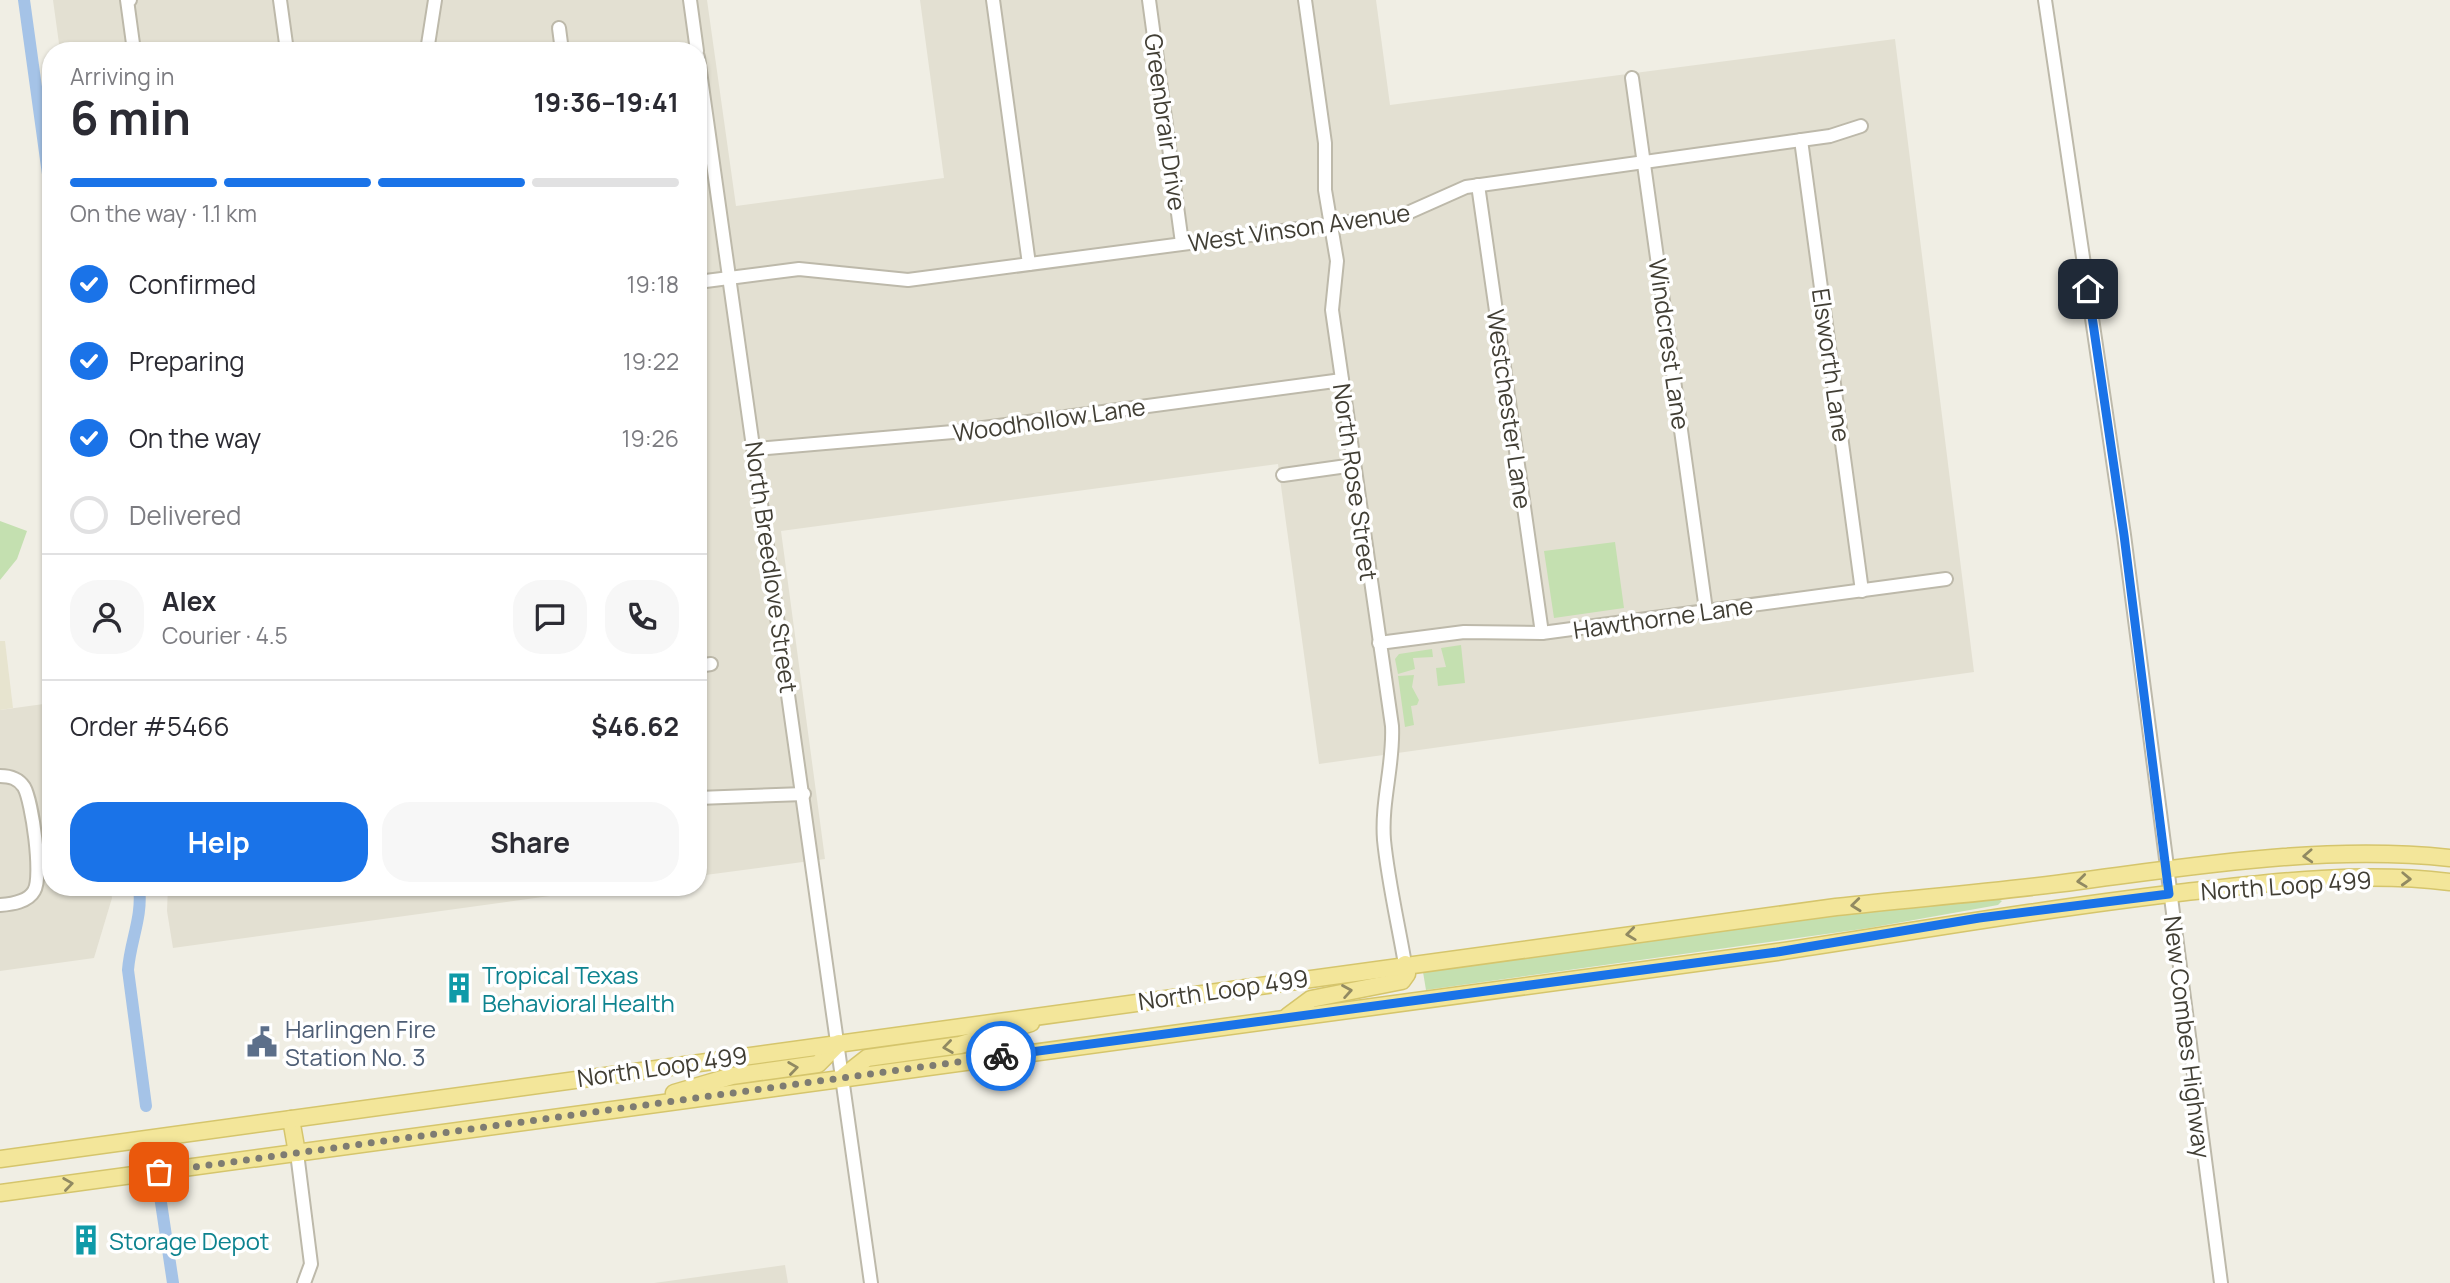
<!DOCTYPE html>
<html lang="en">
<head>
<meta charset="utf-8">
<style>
  body { margin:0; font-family:Manrope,sans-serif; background:#f7f7f7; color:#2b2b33; height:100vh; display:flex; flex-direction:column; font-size:26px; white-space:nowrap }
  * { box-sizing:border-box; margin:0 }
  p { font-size:23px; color:#7c7c81 }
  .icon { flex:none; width:38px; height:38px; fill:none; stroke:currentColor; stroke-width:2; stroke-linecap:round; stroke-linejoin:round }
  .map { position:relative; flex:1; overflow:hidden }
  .drawer { position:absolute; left:42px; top:42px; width:665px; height:854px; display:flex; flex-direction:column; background:#fff; border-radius:28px; box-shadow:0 2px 5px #0004 }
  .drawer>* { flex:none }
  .pin { position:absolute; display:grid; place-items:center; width:60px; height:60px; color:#fff; margin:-30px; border-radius:14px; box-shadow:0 4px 10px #0006 }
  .courier { position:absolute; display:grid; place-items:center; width:70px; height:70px; margin:-35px; border:5px solid #1a73e8; border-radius:50%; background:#fff; color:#222; box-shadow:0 2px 9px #0007 }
  .overview em { font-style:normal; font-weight:700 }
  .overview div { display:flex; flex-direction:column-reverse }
  .overview { display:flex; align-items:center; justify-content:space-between; height:119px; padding:0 28px }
  h1 { font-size:46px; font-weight:700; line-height:52px }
  .bar { display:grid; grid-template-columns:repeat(4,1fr); gap:10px 7px; align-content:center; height:84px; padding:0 28px }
  .bar i { height:9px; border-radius:5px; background:#e1e1e2 }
  .bar .on { background:#1a73e8 }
  .bar p { grid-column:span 4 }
  .line { display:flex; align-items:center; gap:18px; padding:0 28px; border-top:2px solid #e1e1e2 }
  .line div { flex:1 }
  .round { display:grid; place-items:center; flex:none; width:74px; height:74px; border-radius:28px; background:#f7f7f7 }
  ol { padding:0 28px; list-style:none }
  li { display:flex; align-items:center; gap:21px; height:77px }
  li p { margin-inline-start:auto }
  li .icon { padding:7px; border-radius:50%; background:#1a73e8; color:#fff; stroke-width:4 }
  li:last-child { color:#7c7c81 }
  li i { width:38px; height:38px; border:4px solid #e1e1e2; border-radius:50% }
  .action { display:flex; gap:14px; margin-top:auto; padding:14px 28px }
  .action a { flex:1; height:80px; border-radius:28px; background:#1a73e8; color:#fff; font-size:28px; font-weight:700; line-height:80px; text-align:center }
  .action a+a { background:#f7f7f7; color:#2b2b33 }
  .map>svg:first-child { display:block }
  .residential { fill:#e3e0d2 }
  .education { fill:#e7e4cf }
  .green { fill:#c4e0b0 }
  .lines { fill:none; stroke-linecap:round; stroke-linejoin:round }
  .canal { stroke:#a5c3e7; stroke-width:12 }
  .minor-casing { stroke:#bdb9aa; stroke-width:16 }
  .major-casing { stroke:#d5c56c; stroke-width:19 }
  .minor { stroke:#fff; stroke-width:12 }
  .major { stroke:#f3e69a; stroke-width:16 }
  .oneway { stroke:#918a62 }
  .done { stroke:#7e7c72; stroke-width:7; stroke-dasharray:0 12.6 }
  .route { stroke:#1a73e8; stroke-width:9 }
  .labels { text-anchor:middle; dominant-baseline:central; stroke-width:7; stroke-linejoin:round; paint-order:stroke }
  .street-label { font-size:24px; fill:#413e34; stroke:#fff }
  .culture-label { font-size:24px; fill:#0d838f; stroke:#fff; text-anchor:start }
  .service-label { font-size:24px; fill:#4e5e75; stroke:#fff; text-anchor:start }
</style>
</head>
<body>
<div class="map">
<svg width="2450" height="1283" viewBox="0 0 2450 1283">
  <rect width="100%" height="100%" fill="#f0eee4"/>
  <!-- residential -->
  <g class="residential">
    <path d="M53,0H707L736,206L944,178L920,0H1376L1390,105L1895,39L1974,672L1319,764L1278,464L781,531L825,859L698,876V51H60Z"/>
    <path d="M51,703V887H110L112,898L94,958L0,971V710Z"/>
    <path d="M168,887H615L173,948L167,911Z"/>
    <path d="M785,1265L788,1283H654Z"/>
  </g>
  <!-- education -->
  <path class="education" d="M0,641H5L13,708L0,710Z"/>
  <!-- green -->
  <g class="green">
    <path d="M0,521L27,531L17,559L0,580Z"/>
    <path d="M1615,542L1624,608L1554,618L1544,551Z"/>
    <path d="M1461,645L1465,683L1438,686L1436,668L1446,667L1441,648Z"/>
    <path d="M1432,649L1433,657L1413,658L1415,669L1398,674L1395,659L1399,654Z"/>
    <path d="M1414,675L1412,687L1419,700L1417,705L1411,706L1414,725L1405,727L1398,676Z"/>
    <path d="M1998,899L2002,901L1998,905L1869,928L1426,990L1423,972L1805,919Z"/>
  </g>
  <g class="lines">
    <!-- canal -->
    <g class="canal">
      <path d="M24,0L51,196"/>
      <path d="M139,887C143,917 130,941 128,970L146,1106"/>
      <path d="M160,1196L173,1283"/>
    </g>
    <!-- minor casing -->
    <g class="minor-casing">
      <g id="minor">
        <path d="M130,0H127L134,51"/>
        <path d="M280,0L287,51"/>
        <path d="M690,0L697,51"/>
        <path d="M993,0L1029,264"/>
        <path d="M1149,0L1182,243"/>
        <path d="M1305,0L1325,143V190L1337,261L1332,310L1392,726C1394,764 1381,801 1384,840C1388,881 1398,923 1405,964"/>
        <path d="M2045,0L2124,535L2221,1283"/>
        <path d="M559,28L562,51"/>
        <path d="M427,51L435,0"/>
        <path d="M698,57L871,1283"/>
        <path d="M1632,78L1706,610"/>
        <path d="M1801,140L1862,591"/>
        <path d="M1478,185L1542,633"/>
        <path d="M698,282L799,269L908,280L1403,215L1466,187L1830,136L1861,126"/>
        <path d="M756,449L953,432L1342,380"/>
        <path d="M1283,475L1354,465"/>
        <path d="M1379,643L1464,632L1542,633L1946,579"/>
        <path d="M698,666L711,664"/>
        <path d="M0,776C10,776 18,778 24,787C32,801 43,877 34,891C28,902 12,904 0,905"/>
        <path d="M698,798L804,794"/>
        <path d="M297,1153L311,1264L304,1283"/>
      </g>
    </g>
    <!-- major casing -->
    <g class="major-casing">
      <g id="major">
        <path d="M1288,1016L1311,999L1402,981L1407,974L1405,964"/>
        <path d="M844,1076L867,1058L960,1045L1031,1023"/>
        <path d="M674,1093L732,1076L818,1064L839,1043"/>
        <path d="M291,1119L297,1153"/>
        <path d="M0,1159L1836,907C1917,898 1998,892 2079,881C2202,865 2326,845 2450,858"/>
        <path d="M0,1193L1777,952C1914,931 2049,908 2186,892C2273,882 2362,871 2450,882"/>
      </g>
    </g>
    <!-- minor -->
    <use href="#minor" class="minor"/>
    <!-- major -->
    <use href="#major" class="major"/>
  </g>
  <!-- one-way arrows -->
  <defs><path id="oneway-chevron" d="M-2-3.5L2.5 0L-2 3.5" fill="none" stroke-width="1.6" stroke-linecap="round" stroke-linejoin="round" transform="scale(1.75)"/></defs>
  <g class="oneway">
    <use href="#oneway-chevron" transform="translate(2308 856) rotate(177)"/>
    <use href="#oneway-chevron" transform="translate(2406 879) rotate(2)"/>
    <use href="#oneway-chevron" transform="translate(2082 881) rotate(173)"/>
    <use href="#oneway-chevron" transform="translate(1856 905) rotate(174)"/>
    <use href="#oneway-chevron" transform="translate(1631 934) rotate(173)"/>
    <use href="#oneway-chevron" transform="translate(1347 991) rotate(-10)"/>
    <use href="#oneway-chevron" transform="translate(948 1047) rotate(172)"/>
    <use href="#oneway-chevron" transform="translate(793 1068) rotate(-8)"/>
    <use href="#oneway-chevron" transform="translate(68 1184) rotate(-8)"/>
  </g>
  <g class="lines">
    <!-- done -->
    <path class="done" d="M159,1172L1001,1056"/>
    <!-- route -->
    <path class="route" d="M1001,1056L1777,952L1979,918L2169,894L2124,535L2088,289"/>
  </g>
  <!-- icons -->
  <defs>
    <g id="building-bare" transform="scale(2.415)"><path d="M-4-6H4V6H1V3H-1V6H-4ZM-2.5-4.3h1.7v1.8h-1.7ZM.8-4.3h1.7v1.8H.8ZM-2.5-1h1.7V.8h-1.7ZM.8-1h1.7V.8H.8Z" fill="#0f9aa8" stroke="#fff" stroke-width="2.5" paint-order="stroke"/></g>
    <g id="civic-bare" transform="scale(2.415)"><path d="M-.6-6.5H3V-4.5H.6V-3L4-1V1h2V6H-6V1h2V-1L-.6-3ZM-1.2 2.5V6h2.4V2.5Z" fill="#5c6f8a" stroke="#fff" stroke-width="2.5" paint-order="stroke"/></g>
  </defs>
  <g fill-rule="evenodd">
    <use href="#building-bare" x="459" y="988"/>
    <use href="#civic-bare" x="262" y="1042"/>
    <use href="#building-bare" x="86" y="1240"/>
  </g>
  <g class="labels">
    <!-- street labels -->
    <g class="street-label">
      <text transform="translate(1166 122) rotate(82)">Greenbrair Drive</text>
      <text transform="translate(1299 227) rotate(-8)">West Vinson Avenue</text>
      <text transform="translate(1670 344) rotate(82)">Windcrest Lane</text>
      <text transform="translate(1832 365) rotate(82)">Elsworth Lane</text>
      <text transform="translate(1510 409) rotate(82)">Westchester Lane</text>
      <text transform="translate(1049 419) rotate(-8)">Woodhollow Lane</text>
      <text transform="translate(1356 482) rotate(82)">North Rose Street</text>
      <text transform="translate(772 567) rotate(82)">North Breedlove Street</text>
      <text transform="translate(1663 617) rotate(-8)">Hawthorne Lane</text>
      <text transform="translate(2286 885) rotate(-4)">North Loop 499</text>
      <text transform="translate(1223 989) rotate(-8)">North Loop 499</text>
      <text transform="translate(2188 1037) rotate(83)">New Combes Highway</text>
      <text transform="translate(662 1066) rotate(-8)">North Loop 499</text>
    </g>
    <!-- culture labels -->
    <g class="culture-label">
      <text x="482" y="974">Tropical Texas<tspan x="482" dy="28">Behavioral Health</tspan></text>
      <text x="109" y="1240">Storage Depot</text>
    </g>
    <!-- service labels -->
    <g class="service-label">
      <text x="285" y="1028">Harlingen Fire<tspan x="285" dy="28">Station No. 3</tspan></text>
    </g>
  </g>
</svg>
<div class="pin" style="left:159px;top:1172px;background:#ea580c"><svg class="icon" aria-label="bag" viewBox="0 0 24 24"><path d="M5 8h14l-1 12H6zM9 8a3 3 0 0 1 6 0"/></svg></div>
<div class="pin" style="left:2088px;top:289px;background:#1f2937"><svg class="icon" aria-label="home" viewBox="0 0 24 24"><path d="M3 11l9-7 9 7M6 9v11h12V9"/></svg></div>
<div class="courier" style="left:1001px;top:1056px"><svg class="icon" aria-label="bike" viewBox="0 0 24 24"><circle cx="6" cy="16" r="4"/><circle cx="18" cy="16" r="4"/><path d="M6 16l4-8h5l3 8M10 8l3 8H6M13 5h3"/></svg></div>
<section class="drawer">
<div class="overview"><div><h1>6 min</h1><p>Arriving in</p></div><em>19:36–19:41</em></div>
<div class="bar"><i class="on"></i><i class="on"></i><i class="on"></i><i></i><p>On the way · 1.1 km</p></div>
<ol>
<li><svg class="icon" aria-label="check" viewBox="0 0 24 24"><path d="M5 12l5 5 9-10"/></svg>Confirmed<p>19:18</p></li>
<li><svg class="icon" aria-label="check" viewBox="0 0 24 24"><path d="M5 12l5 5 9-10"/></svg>Preparing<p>19:22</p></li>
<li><svg class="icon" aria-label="check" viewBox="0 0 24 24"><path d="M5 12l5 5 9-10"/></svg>On the way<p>19:26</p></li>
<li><i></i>Delivered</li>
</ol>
<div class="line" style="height:126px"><a class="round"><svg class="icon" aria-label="person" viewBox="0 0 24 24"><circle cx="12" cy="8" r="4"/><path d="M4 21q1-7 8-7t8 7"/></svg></a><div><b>Alex</b><p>Courier · 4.5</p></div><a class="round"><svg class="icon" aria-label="chat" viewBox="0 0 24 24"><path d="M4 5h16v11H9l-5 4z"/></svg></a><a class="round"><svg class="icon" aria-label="phone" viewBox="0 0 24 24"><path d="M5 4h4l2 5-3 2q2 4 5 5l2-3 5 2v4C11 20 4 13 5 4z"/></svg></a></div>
<div class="line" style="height:91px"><div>Order #5466</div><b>$46.62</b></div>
<div class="action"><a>Help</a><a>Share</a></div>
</section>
</div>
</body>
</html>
